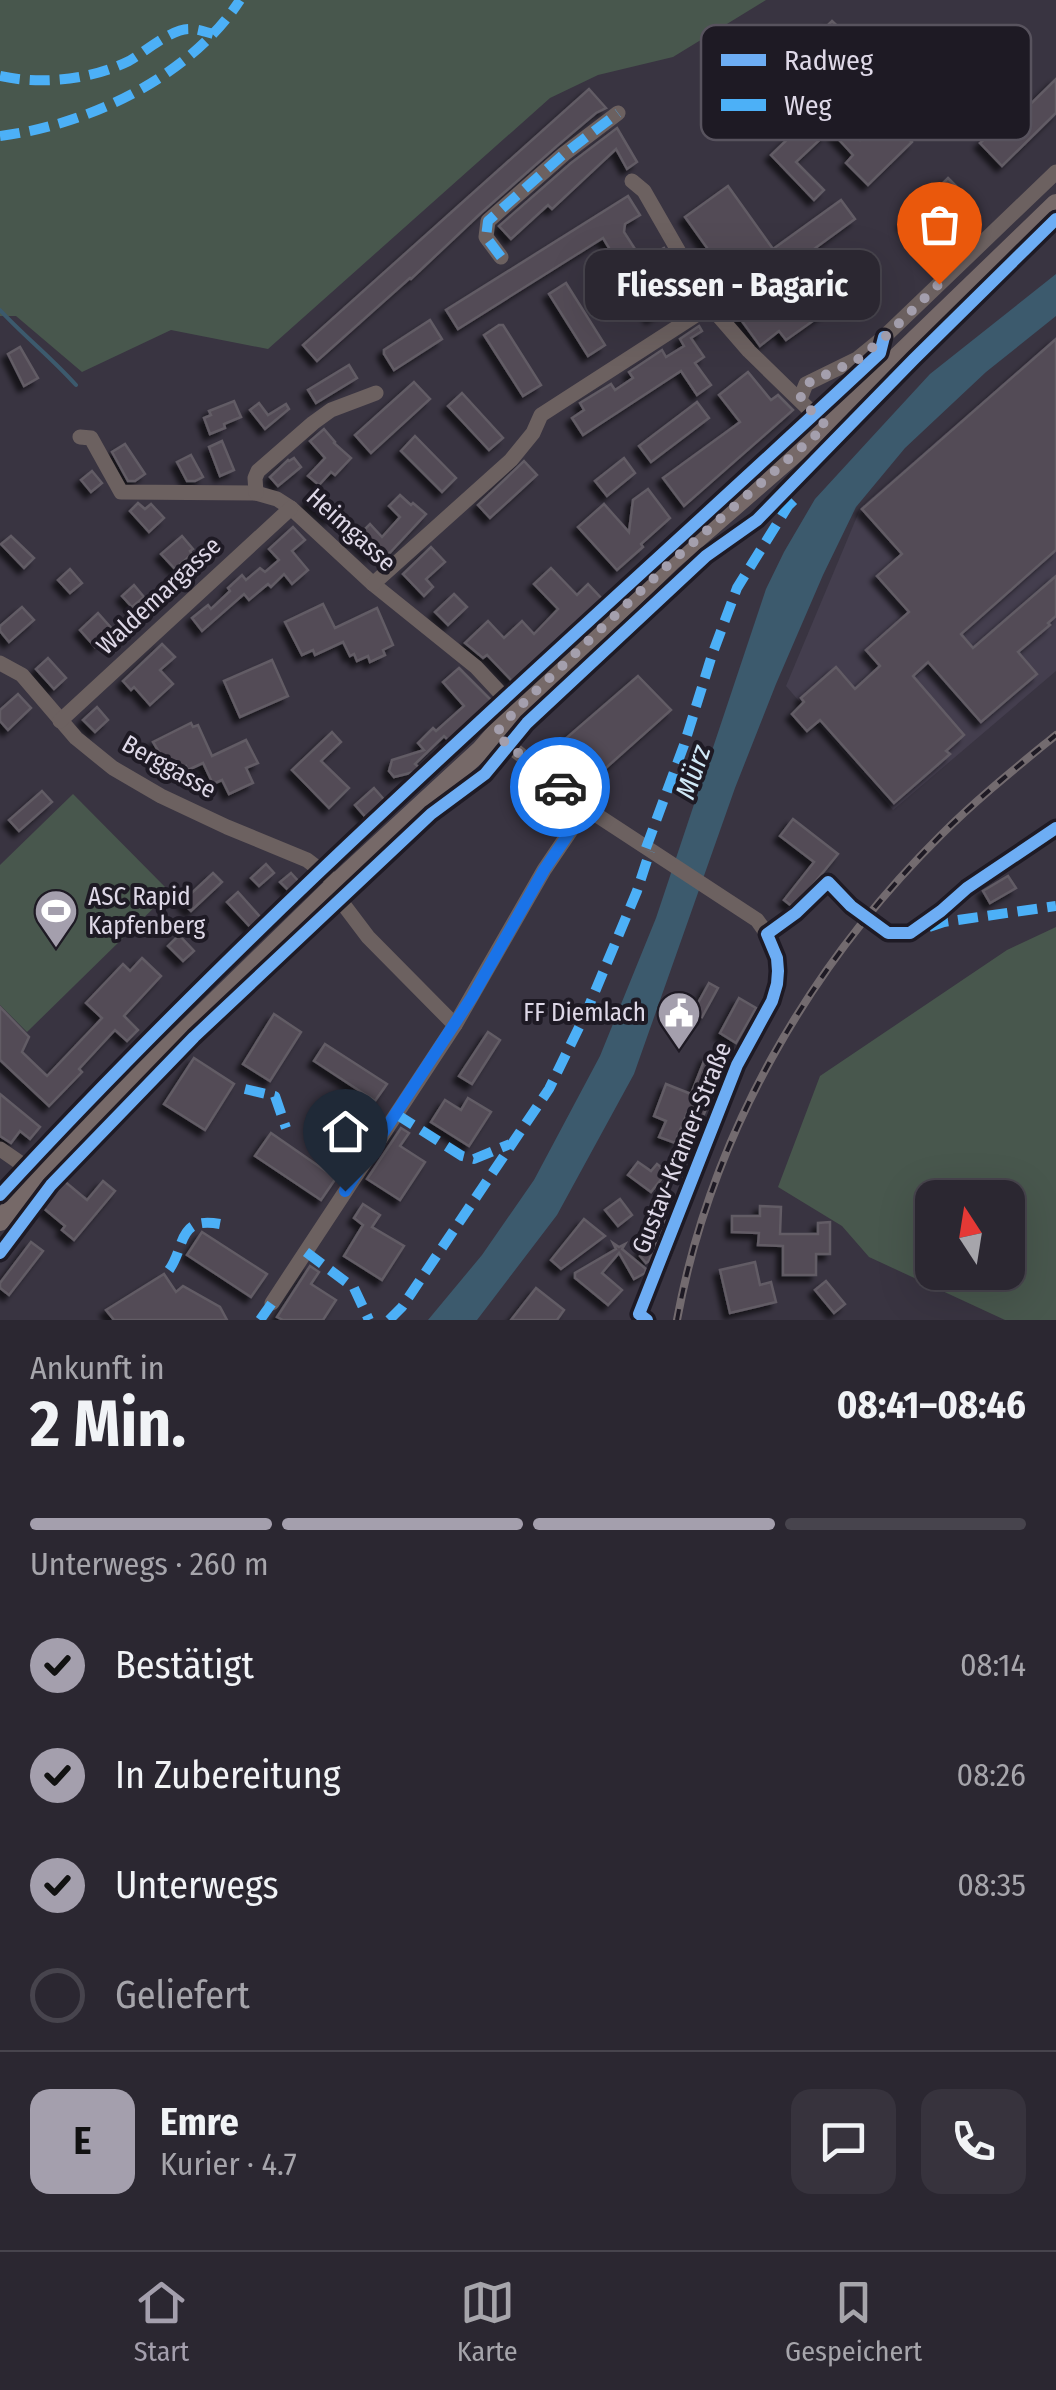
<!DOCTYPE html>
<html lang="de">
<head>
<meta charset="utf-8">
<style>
  body { margin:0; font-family:"Fira Sans Condensed",sans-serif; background:#37333d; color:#f1f3f6; height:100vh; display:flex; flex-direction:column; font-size:38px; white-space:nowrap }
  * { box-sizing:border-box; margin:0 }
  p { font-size:32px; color:#a6a5ab }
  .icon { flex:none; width:55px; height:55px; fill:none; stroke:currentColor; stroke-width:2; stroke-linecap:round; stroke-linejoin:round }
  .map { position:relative; height:1320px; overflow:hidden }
  .details { display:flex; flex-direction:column; background:#2b2731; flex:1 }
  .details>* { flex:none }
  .needle { width:65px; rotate:348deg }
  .buttons { position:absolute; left:915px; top:1180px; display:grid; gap:20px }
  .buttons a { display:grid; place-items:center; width:110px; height:110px; border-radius:20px; background:#2b2731; box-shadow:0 10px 40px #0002,0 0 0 2px #47444d; font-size:50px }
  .pin { position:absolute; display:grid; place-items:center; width:85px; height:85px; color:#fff; margin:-102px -42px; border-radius:50% 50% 50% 0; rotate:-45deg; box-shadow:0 0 10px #0007 }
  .pin .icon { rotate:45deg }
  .courier { position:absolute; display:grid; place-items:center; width:100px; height:100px; margin:-50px; border:8px solid #1a73e8; border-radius:50%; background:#fff; color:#222; box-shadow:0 2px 12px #0007 }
  .bubble { position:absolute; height:70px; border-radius:20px; background:#2b2731; box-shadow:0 10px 40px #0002,0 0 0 2px #47444d; font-size:32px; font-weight:700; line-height:70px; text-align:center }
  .headline em { font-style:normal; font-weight:700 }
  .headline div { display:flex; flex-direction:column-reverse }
  .headline { display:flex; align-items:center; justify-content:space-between; height:170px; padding:0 30px }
  h1 { font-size:65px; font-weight:700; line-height:75px }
  .bar { display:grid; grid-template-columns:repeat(4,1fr); gap:15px 10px; align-content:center; height:120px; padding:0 30px }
  .bar i { height:12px; border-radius:8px; background:#47444d }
  .bar .on { background:#a49fad }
  .bar p { grid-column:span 4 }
  .line { display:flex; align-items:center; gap:25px; padding:0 30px; border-top:2px solid #47444d }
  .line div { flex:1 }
  .round { display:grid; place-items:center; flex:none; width:105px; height:105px; border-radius:20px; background:#37333d }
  ol { padding:0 30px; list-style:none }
  li { display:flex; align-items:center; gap:30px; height:110px }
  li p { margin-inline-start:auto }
  li .icon { padding:10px; border-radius:50%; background:#a49fad; color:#111; stroke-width:4 }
  li:last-child { color:#a6a5ab }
  li i { width:55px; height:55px; border:5px solid #47444d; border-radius:50% }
  .menu { display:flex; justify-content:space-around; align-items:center; height:140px; border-top:2px solid #47444d; background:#2b2731; font-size:28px; color:#a6a5ab }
  .menu a { display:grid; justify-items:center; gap:5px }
  .menu .on { color:#a49fad }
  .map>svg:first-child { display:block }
  .industrial { fill:#443e4e }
  .green { fill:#48574d; fill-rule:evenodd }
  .water { fill:#3c5a6d }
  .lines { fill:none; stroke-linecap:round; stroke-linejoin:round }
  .stream { stroke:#3c5a6d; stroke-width:4 }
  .building { fill:#534c56; stroke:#625c65; stroke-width:2.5; filter:url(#shadow) }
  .minor { stroke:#6c6160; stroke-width:15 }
  .major { stroke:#766968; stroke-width:20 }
  .rail-casing { stroke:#736b6f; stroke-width:8 }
  .rail { stroke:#1e1a24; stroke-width:4; stroke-dasharray:11; stroke-linecap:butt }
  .quiet { stroke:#4cb0f7; stroke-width:10; stroke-dasharray:20 10; stroke-linecap:butt }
  .cycleway-casing { stroke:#1e1a24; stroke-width:19 }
  .cycleway { stroke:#6dadf4; stroke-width:12 }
  .done { stroke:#a49fad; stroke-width:10; stroke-dasharray:0 18 }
  .route { stroke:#1a73e8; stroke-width:12 }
  .labels { text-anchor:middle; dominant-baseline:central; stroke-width:8; stroke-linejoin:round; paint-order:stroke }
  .street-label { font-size:25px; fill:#ded8e7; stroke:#1e1a24 }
  .poi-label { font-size:25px; fill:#ded8e7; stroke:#1e1a24; text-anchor:start }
  .water-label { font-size:28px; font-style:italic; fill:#d0e8f6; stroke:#1e1a24 }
  .key { fill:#1e1a24; stroke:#58535e; stroke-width:2.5 }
  .key-label { font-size:28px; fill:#ded8e7 }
</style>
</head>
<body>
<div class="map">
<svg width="1056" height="1320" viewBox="0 0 1056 1320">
  <defs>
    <filter id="shadow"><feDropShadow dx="-5.5" dy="5.5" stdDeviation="2.5" flood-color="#0009"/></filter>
  </defs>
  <rect width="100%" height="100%" fill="#393441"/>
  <!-- industrial -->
  <path class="industrial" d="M1056,337V671L893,810L786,686L861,507Z"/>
  <!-- green -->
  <g class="green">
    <path d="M0,0H766L673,57L598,75L550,98L268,349L171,330L82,372L16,316H0Z"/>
    <path d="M73,794L170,892L27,1032L0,1005V865Z"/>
    <path d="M1056,927V1320H1005L869,1257L842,1226L778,1187L820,1076L1007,950ZM932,1198H1008V1272H932Z"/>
  </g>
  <!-- water -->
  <path class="water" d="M1056,274V316L986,372L905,448L856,507L823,575L776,684L735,788L634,1074L557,1215L477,1320H428L482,1255L534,1180L600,1056L656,918L766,589L784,552L815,499L871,438L930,374Z"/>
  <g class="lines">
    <!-- stream -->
    <path class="stream" d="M0,310C24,336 52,358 76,385"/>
  </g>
  <!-- building -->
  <g class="building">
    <path d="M832,21L850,38L797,91L785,79L829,36L810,43Z"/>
    <path d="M1056,79V113L1002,166L980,143L992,132L997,137Z"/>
    <path d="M589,89L606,108L596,113L557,146L481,213L411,279L410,278L317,361L303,345Z"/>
    <path d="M897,102L919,124L906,136L912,142L868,185L846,163L853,155L830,130L796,162L824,190L814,200L771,155L794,133L788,127L811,106L832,128L841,120L860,140Z"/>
    <path d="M617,128L637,162L627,169L616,149L552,209L548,205L511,239L499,226L571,163Z"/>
    <path d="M948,178L972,202L927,246L903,223Z"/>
    <path d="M728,186L773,249L841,200L855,219L814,249L848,296L786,340L779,331L760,346L718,288L730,280L685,217Z"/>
    <path d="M628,196L640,215L625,224L624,232L642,260L664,248L694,300L686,305L687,307L679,312L674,304L651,318L603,238L458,329L446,310Z"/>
    <path d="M566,283L605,345L588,356L549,294Z"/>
    <path d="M430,320L442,339L394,370L384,354V350Z"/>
    <path d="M499,325H503L541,385L523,396L484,335Z"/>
    <path d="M699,326L702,331L691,338L704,357L695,363L711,385L697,395L681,371L583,435L572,418L584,410L580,403L611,384L615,390L633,378L629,372L662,350L666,357L684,346L680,339Z"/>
    <path d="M1056,339V550L961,634L973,648L1056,576V616L1048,623L1050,625L1018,652L1037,674L981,722L928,662L913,676L964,735L946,751L950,754L894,803L820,720L807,731L792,714L804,702L801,698L836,667L855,689L880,666L866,650L909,612L877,576L902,554L862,509Z"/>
    <path d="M20,347L38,378L24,386L8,354Z"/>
    <path d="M349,365L357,378L316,403L308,390Z"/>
    <path d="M748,372L771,400L778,395L793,410L684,506L663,478L740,422L719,395Z"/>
    <path d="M414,382L430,399L371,453L355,435Z"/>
    <path d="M462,393L503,438L489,450L448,406Z"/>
    <path d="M234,401L241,417L224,424L225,428L210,434L204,418L211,415L209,411Z"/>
    <path d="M697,402L709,418L651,462L639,446Z"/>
    <path d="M259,403L268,415L286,404L289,409L265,429L250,410Z"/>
    <path d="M324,429L335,442L334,443L351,458L335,475L331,472L319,485L308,476L325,458L310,441Z"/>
    <path d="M415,436L456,478L442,492L401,451Z"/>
    <path d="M222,441L234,470L220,476L209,447Z"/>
    <path d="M125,444L145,474L135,481H128L112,452Z"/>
    <path d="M191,455L203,477L195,481H187L177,462Z"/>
    <path d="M294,458L301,467L278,486L270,477L288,460L289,461Z"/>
    <path d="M624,458L635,473L607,496L595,481Z"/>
    <path d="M524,461L537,475L490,518L478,505Z"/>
    <path d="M92,471L102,483L91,492L81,480Z"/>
    <path d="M648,489L670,518L641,544L643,547L617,570L578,527L604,504L629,532L633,500Z"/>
    <path d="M314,493L336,510L330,519L307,502Z"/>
    <path d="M400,495L411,505L413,503L426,514L385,558L376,550L371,556L354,540L370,524L382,537L400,517L389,506Z"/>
    <path d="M138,503L145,509L151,504L164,518L149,532L130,511Z"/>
    <path d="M293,527L305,540L292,551L308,570L292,584L284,574L271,587L268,584L249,600L244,594L202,631L192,618L208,605L211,609L230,591L228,588L242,575L246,580L260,568L265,572L279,560L269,549Z"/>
    <path d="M11,536L34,558L24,568L1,544Z"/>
    <path d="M182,536L193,549L190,551L192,554L175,569L161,554Z"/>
    <path d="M431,547L445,562L426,579L433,587L424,596L403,574Z"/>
    <path d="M551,568L577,595L588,584L604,601L513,682L487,655L483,658L465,643L488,621L504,638L522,621L534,634L558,609L534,584Z"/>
    <path d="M70,569L82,583L70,593L58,580Z"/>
    <path d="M134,585L144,597L132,607L122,596Z"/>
    <path d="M454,594L467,607L448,625L435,612Z"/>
    <path d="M323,604L335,628L377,608L393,645L383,650L385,655L370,662L368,656L357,661L354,654L350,656L343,642L315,655L313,650L302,655L285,622Z"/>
    <path d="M22,607L34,620L9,642L0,631V626Z"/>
    <path d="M98,613L113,630L95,647L80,630Z"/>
    <path d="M162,644L175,657L160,670L173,684L150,705L134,687L131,690L123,681Z"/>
    <path d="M48,658L66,678L54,689L36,669Z"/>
    <path d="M272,660L288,696L240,717L224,681Z"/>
    <path d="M459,668L494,703L450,742L444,736L415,764L422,770L394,777L389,771L392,760L424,750L418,743L433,728L436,731L464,706L443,682Z"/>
    <path d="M638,676L671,710L598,775L564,740Z"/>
    <path d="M18,694L31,708L8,730L0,721V710Z"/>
    <path d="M97,707L108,720L95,732L83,720Z"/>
    <path d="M191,723L193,727L198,725L212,756L246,740L258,763L246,768L253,783L229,794L222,780L213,784L203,763L188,770L186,766L175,771L173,767L169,769L153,742Z"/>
    <path d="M332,732L341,742L321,761L349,788L329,808L292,770Z"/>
    <path d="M374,788L387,803L368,820L355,805Z"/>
    <path d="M42,791L52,802L19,831L9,820Z"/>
    <path d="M793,819L838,854L794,908L784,900L814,862L780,836Z"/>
    <path d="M266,864L274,873L259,886L251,878Z"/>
    <path d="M213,873L222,882L191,911L182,902Z"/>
    <path d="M291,873L301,884L291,893L280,882Z"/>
    <path d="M1008,876L1016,888L990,903L983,891Z"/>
    <path d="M238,892L262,919L252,929L227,902Z"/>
    <path d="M179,935L194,951L183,961L168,946Z"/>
    <path d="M142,958L161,976L124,1016L138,1030L127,1041L115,1030L79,1069L82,1072L49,1106L0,1060V1007L29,1037L22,1052L47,1076L102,1018L86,1003L123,964L130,971Z"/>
    <path d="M709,983L718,988L702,1017L693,1012Z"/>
    <path d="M739,998L756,1008L736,1043L720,1033Z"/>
    <path d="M274,1014L301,1032L270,1081L243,1064Z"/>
    <path d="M488,1032L500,1040L472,1084L459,1076Z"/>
    <path d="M325,1044L387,1084L375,1101L314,1061Z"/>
    <path d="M706,1056L725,1063L702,1119L687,1113L675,1143L659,1137L666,1121L654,1116L666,1084L691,1094Z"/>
    <path d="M194,1058L234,1084L205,1130L164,1104Z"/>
    <path d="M0,1094L40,1127L30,1139L20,1131L11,1143L0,1136Z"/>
    <path d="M468,1098L491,1112L469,1146L431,1122L445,1100L461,1110Z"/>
    <path d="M401,1128L409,1133L400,1146L425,1162L400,1200L367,1179Z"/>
    <path d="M271,1133L336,1178L321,1200L255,1156Z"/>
    <path d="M638,1162L651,1171L657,1164L667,1172L651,1192L628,1175Z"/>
    <path d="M63,1180L87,1200L103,1181L115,1191L74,1240L62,1230L65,1226L41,1206Z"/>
    <path d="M620,1199L632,1215L618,1226L605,1210Z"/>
    <path d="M363,1204L380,1215L372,1227L404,1246L382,1280L344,1256L363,1225L354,1218Z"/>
    <path d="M760,1206L781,1207L780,1234H818V1223L830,1222V1254H816V1275H783V1246L758,1245L759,1233L732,1232V1216H760Z"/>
    <path d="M655,1216L665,1220L649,1261L646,1263L640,1256Z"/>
    <path d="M584,1219L605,1236L561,1269L551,1260Z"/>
    <path d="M202,1232L267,1274L251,1297L187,1255Z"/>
    <path d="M31,1242L43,1251L9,1295L0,1288V1283Z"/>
    <path d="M613,1243L619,1247L625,1244L622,1249L646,1269L645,1273L634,1279L619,1253L602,1273L622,1290L608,1305L575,1278V1273L616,1249Z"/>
    <path d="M755,1262L760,1285L771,1282L776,1302L730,1313L720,1270Z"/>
    <path d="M310,1266L319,1272L311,1284L336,1300L323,1320H283L277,1317Z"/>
    <path d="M164,1274L176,1292L183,1286L220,1307L227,1320H114L106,1310Z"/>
    <path d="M826,1281L845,1304L834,1313L815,1290Z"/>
    <path d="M536,1288L564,1310L557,1320H511Z"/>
  </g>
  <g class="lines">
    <!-- minor -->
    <g class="minor">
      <path d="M632,181L644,191L710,306L749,351L826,426"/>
      <path d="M501,257L486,237L488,221L564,154L618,113"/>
      <path d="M800,399L806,384L857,359L884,337L1056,172"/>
      <path d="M80,437L91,438L121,492L256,493L277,499L291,508L373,584L476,667L516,710"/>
      <path d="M256,493L255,478L258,471L313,423L331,410L376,393"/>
      <path d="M373,584L511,460L533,433L541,415L710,306"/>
      <path d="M0,663L22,675L76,738L113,768L161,796L227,827L307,860L337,883"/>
      <path d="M60,721L291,508"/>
      <path d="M495,734L586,808L757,920C771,938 782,960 777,983C772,1011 749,1039 737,1065C700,1146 677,1233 639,1314L647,1320"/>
      <path d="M331,888L368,937L455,1025"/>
      <path d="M0,1149L39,1176"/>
      <path d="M272,1303L455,1025L544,870L586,808"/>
    </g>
    <!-- major -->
    <path class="major" d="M0,1221L39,1176L93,1121L337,883L481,750L516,710L671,561L826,426L1056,204"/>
    <!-- rail casing -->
    <g class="rail-casing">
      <path id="rail" d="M677,1320C711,1135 809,966 941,835C977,799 1017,767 1056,735"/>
    </g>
    <!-- rail -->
    <use href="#rail" class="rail"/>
    <!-- quiet -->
    <g class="quiet">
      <path d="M0,76C42,85 90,80 129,61C145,52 172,28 190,29C197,29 206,32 213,34"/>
      <path d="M0,136C88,125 190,77 240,0"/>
      <path d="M501,257L486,237L488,221L564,154L618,113"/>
      <path d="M646,848L684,745L712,655L737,588L788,506L797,497"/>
      <path d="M929,927L944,922L1056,906"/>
      <path d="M245,1089L275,1096L286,1128"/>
      <path d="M396,1114L462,1156L474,1159L510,1144"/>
      <path d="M306,1252L354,1288L369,1320"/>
      <path d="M169,1270C186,1246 177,1216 220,1224"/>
      <path d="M260,1320L272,1303"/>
      <path d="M389,1320L402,1307L549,1089L586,1013L637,891L650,851"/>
    </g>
    <!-- cycleway casing -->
    <g class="cycleway-casing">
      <g id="cycleway">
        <path d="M0,1195C275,896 584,630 880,353L884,337"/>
        <path d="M0,1253L51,1185L194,1037L431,814L485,774L527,723L706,556L757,520L914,359L1056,219"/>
        <path d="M647,1320L639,1314L737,1065L772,1001L777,984L778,971L777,958L767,934L796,913L828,882L851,906L888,933H910L941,911L967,888L1056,828"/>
      </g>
    </g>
    <!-- cycleway -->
    <use href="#cycleway" class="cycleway"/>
  </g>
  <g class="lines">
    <!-- done -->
    <path class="done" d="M560,787L495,734L516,710L671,562L826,426L800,399L806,384L857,360L884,338L939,284"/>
    <!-- route -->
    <path class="route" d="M345,1191L472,997L544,870L586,808L560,787"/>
  </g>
  <!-- icons -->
  <defs>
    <g id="stadium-pin" transform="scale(2.25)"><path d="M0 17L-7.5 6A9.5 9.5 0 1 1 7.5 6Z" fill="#a49fad" stroke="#1e1a24"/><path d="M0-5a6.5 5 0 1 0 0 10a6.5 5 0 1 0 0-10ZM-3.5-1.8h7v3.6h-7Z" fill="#fff"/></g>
    <g id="civic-pin" transform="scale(2.25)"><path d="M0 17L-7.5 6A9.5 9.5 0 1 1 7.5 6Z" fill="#a49fad" stroke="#1e1a24"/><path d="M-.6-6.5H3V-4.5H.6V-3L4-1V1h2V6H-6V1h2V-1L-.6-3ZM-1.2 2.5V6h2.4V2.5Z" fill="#fff"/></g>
  </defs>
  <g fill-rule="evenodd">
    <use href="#stadium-pin" x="56" y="911"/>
    <use href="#civic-pin" x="679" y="1013"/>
  </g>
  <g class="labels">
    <!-- street labels -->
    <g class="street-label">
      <text transform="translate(351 530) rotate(42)">Heimgasse</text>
      <text transform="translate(159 596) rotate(-43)">Waldemargasse</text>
      <text transform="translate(169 767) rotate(29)">Berggasse</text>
      <text transform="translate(682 1148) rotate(-68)">Gustav-Kramer-Straße</text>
    </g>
    <!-- poi labels -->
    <g class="poi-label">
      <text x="88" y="897">ASC Rapid<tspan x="88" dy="29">Kapfenberg</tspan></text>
      <text x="646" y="1013" text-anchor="end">FF Diemlach</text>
    </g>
    <!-- water labels -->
    <g class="water-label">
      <text transform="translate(693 772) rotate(-71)">Mürz</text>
    </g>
  </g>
  <!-- legend -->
  <rect x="701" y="25" width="330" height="115" rx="15" class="key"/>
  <rect x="721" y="54" width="45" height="12" fill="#6dadf4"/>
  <rect x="721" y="99" width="45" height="12" fill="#4cb0f7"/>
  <g class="key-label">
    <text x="784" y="70">Radweg</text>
    <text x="784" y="115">Weg</text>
  </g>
</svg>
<div class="buttons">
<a><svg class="needle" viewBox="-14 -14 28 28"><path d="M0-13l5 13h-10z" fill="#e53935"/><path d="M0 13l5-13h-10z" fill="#a6a5ab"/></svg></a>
</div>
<div class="pin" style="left:939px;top:284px;background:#ea580c"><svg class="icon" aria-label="bag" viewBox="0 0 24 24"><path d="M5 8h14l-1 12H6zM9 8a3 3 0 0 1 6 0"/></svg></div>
<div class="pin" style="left:345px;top:1191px;background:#1f2937"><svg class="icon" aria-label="home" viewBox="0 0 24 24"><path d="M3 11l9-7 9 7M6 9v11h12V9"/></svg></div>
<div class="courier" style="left:560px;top:787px"><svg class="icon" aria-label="car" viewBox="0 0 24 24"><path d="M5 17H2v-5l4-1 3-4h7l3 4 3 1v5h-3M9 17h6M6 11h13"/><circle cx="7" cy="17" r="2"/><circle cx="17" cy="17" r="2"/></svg></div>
<div class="bubble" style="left:585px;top:250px;width:295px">Fliessen - Bagaric</div>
</div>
<section class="details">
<div class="headline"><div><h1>2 Min.</h1><p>Ankunft in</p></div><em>08:41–08:46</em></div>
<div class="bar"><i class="on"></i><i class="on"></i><i class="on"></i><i></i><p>Unterwegs · 260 m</p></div>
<ol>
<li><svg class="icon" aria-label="check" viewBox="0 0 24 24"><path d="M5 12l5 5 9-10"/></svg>Bestätigt<p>08:14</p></li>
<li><svg class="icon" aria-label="check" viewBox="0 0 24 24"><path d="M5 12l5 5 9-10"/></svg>In Zubereitung<p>08:26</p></li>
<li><svg class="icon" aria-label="check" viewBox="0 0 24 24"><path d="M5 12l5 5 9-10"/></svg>Unterwegs<p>08:35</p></li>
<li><i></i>Geliefert</li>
</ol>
<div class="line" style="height:180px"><b class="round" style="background:#a49fad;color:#111">E</b><div><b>Emre</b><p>Kurier · 4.7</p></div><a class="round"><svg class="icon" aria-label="chat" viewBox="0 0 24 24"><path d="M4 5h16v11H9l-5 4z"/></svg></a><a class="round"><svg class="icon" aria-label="phone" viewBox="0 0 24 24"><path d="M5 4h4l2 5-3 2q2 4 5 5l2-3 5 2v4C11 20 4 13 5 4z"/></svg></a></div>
</section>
<nav class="menu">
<a class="on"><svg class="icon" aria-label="home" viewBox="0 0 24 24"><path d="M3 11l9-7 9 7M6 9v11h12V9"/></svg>Start</a>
<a><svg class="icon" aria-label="map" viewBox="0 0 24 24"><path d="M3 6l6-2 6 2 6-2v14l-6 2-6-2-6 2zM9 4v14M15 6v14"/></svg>Karte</a>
<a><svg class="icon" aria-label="saved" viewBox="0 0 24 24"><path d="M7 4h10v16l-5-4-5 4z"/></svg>Gespeichert</a>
</nav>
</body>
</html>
